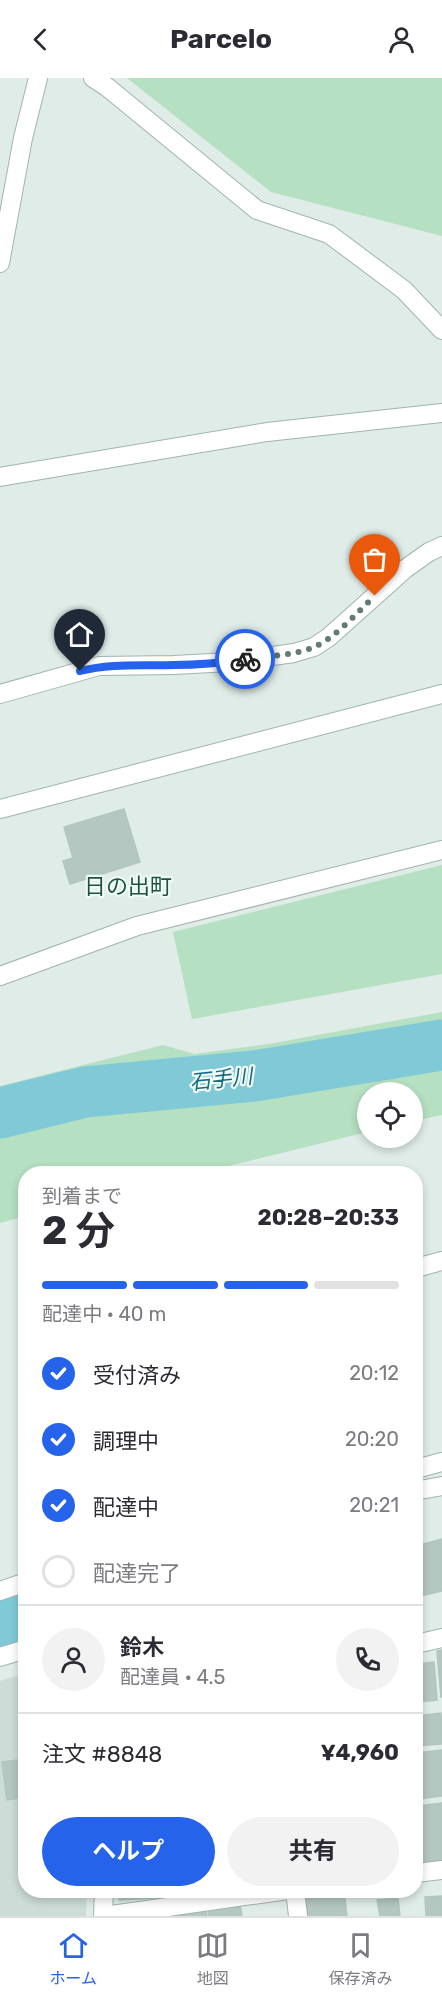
<!DOCTYPE html>
<html lang="ja">
<head>
<meta charset="utf-8">
<style>
  body { margin:0; font-family:Rubik,"Noto Sans JP",sans-serif; background:#f2f2f3; color:#2b2b33; height:100vh; display:flex; flex-direction:column; font-size:22px; white-space:nowrap }
  * { box-sizing:border-box; margin:0 }
  p { font-size:20px; color:#7c7c81 }
  .icon { flex:none; width:33px; height:33px; fill:none; stroke:currentColor; stroke-width:2; stroke-linecap:round; stroke-linejoin:round }
  .map { position:relative; flex:1; overflow:hidden }
  .sheet { position:absolute; left:18px; top:1088px; width:405px; height:732px; display:flex; flex-direction:column; background:#fff; border-radius:24px; box-shadow:0 3px 9px #0003 }
  .sheet>* { flex:none }
  .fabs { position:absolute; left:357px; top:1004px; display:grid; gap:12px }
  .fabs a { display:grid; place-items:center; width:66px; height:66px; border-radius:50%; background:#fff; box-shadow:0 3px 9px #0003; font-size:30px }
  .pin { position:absolute; display:grid; place-items:center; width:51px; height:51px; color:#fff; margin:-62px -26px; border-radius:50% 50% 50% 0; rotate:-45deg; box-shadow:0 0 6px #0007 }
  .pin .icon { rotate:45deg }
  .courier { position:absolute; display:grid; place-items:center; width:60px; height:60px; margin:-30px; border:4px solid #2563eb; border-radius:50%; background:#fff; color:#222; box-shadow:0 2px 8px #0007 }
  .headline em { font-style:normal; font-weight:700 }
  .headline div { display:flex; flex-direction:column-reverse }
  .headline { display:flex; align-items:center; justify-content:space-between; height:102px; padding:0 24px }
  h1 { font-size:39px; font-weight:700; line-height:45px }
  .bar { display:grid; grid-template-columns:repeat(4,1fr); gap:9px 6px; align-content:center; height:72px; padding:0 24px }
  .bar i { height:8px; border-radius:4px; background:#e1e1e2 }
  .bar .active { background:#2563eb }
  .bar p { grid-column:span 4 }
  .line { display:flex; align-items:center; gap:15px; padding:0 24px; border-top:2px solid #e1e1e2 }
  .line div { flex:1 }
  .round { display:grid; place-items:center; flex:none; width:63px; height:63px; border-radius:32px; background:#f2f2f3 }
  ol { padding:0 24px; list-style:none }
  li { display:flex; align-items:center; gap:18px; height:66px }
  li p { margin-inline-start:auto }
  li .icon { padding:6px; border-radius:50%; background:#2563eb; color:#fff; stroke-width:4 }
  li:last-child { color:#7c7c81 }
  li i { width:33px; height:33px; border:3px solid #e1e1e2; border-radius:50% }
  .button { display:flex; gap:12px; margin-top:auto; padding:12px 24px }
  .button a { flex:1; height:69px; border-radius:36px; background:#2563eb; color:#fff; font-size:24px; font-weight:700; line-height:69px; text-align:center }
  .button a+a { background:#f2f2f3; color:#2b2b33 }
  header { display:flex; justify-content:space-between; align-items:center; height:78px; padding:0 24px; background:#fff; font-size:27px; font-weight:700 }
  .menu { display:flex; justify-content:space-around; align-items:center; height:84px; border-top:2px solid #e1e1e2; background:#fff; font-size:16px; color:#7c7c81 }
  .menu a { display:grid; justify-items:center; gap:3px }
  .menu .active { color:#2563eb }
  .map>svg:first-child { display:block }
  .built { fill:#cddcd6 }
  .green { fill:#b5e0c1 }
  .lines { fill:none; stroke-linecap:round; stroke-linejoin:round }
  .river { stroke:#80cad8; stroke-width:51 }
  .building { fill:#b4c7c0; stroke:#b1c7be; stroke-width:1.5 }
  .minor-casing { stroke:#a1b4ae; stroke-width:20 }
  .tertiary-casing { stroke:#a1b4ae; stroke-width:20 }
  .minor { stroke:#fff; stroke-width:18 }
  .tertiary { stroke:#fff; stroke-width:18 }
  .done { stroke:#627b74; stroke-width:6; stroke-dasharray:0 10.8 }
  .route { stroke:#2563eb; stroke-width:8 }
  .labels { text-anchor:middle; dominant-baseline:central; stroke-width:4.5; stroke-linejoin:round; paint-order:stroke }
  .water-label { font-size:21px; font-style:italic; fill:#126e81; stroke:#f0f9f4 }
  .quarter-label { font-size:22px; fill:#185345; stroke:#f0f9f4 }
</style>
</head>
<body>
<header><svg class="icon" aria-label="back" viewBox="0 0 24 24"><path d="M15 5l-7 7 7 7"/></svg>Parcelo<svg class="icon" aria-label="person" viewBox="0 0 24 24"><circle cx="12" cy="8" r="4"/><path d="M4 21q1-7 8-7t8 7"/></svg></header>
<div class="map">
<svg width="442" height="1838" viewBox="0 0 442 1838">
  <rect width="100%" height="100%" fill="#dfece7"/>
  <!-- built -->
  <path class="built" d="M25,1595L26,1812H87L86,1838H0V1603Z"/>
  <!-- green -->
  <g class="green">
    <path d="M127,0H442V158L271,114Z"/>
    <path d="M442,787V896L192,941L173,854Z"/>
    <path d="M442,934V1037L413,1043L412,1014H368L367,1054L200,1095H26L25,1138L0,1145V1008L163,967L194,976L269,966Z"/>
  </g>
  <g class="lines">
    <!-- river -->
    <g class="river">
      <path d="M0,1035L85,1014L254,998L442,967"/>
      <path d="M0,1547L26,1540"/>
    </g>
  </g>
  <!-- building -->
  <g class="building">
    <path d="M124,731L140,784L70,806L63,783L73,780L64,749Z"/>
    <path d="M442,1461V1513L416,1519V1468Z"/>
    <path d="M442,1572V1619H441L437,1573Z"/>
    <path d="M434,1584L437,1622L416,1624V1586Z"/>
    <path d="M441,1635L442,1666L416,1668V1638Z"/>
    <path d="M442,1672V1718L419,1721L416,1675Z"/>
    <path d="M26,1681V1719L7,1722L2,1684Z"/>
    <path d="M442,1725V1782L424,1785L417,1728Z"/>
    <path d="M119,1812H173L174,1819L119,1822Z"/>
    <path d="M344,1812L347,1838H307L304,1816Z"/>
    <path d="M442,1818V1838H426L425,1819Z"/>
    <path d="M398,1820L400,1838H380L377,1822Z"/>
    <path d="M240,1826L242,1838H209L208,1830Z"/>
    <path d="M206,1831L207,1838H166Z"/>
  </g>
  <g class="lines">
    <!-- minor casing -->
    <g class="minor-casing">
      <g id="minor">
        <path d="M93,0L107,9L257,132L329,156L404,212L442,252"/>
        <path d="M0,185L23,60L38,0"/>
        <path d="M0,399L267,354L442,335"/>
        <path d="M0,616L99,588L174,587L230,584L294,575L314,569L329,559L405,491L429,474L442,468"/>
        <path d="M0,731L442,616"/>
        <path d="M0,898L137,848L442,772"/>
        <path d="M416,1190L442,1183"/>
        <path d="M416,1410L420,1412L442,1408"/>
        <path d="M416,1566L442,1560"/>
        <path d="M0,1579L26,1571"/>
        <path d="M416,1795L442,1792"/>
        <path d="M295,1812L298,1838"/>
        <path d="M103,1838L104,1812"/>
        <path d="M104,1838L288,1812"/>
      </g>
    </g>
    <!-- tertiary casing -->
    <g class="tertiary-casing">
      <g id="tertiary">
        <path d="M416,1391L442,1384"/>
        <path d="M0,1513L26,1504"/>
      </g>
    </g>
    <!-- minor -->
    <use href="#minor" class="minor"/>
    <!-- tertiary -->
    <use href="#tertiary" class="tertiary"/>
  </g>
  <g class="lines">
    <!-- done -->
    <path class="done" d="M245,581C267,578 293,578 314,569C337,559 356,535 375,518"/>
    <!-- route -->
    <path class="route" d="M80,593C111,585 141,588 174,587C197,587 221,585 245,581"/>
  </g>
  <g class="labels">
    <!-- water labels -->
    <g class="water-label">
      <text transform="translate(221 1001) rotate(-6)">石手川</text>
    </g>
    <!-- quarter labels -->
    <g class="quarter-label">
      <text x="128" y="808">日の出町</text>
    </g>
  </g>
</svg>
<div class="fabs">
<a><svg class="icon" aria-label="locate" viewBox="0 0 24 24"><circle cx="12" cy="12" r="6"/><path d="M12 2v4M12 18v4M2 12h4M18 12h4"/></svg></a>
</div>
<div class="pin" style="left:375px;top:518px;background:#ea580c"><svg class="icon" aria-label="bag" viewBox="0 0 24 24"><path d="M5 8h14l-1 12H6zM9 8a3 3 0 0 1 6 0"/></svg></div>
<div class="pin" style="left:80px;top:593px;background:#1f2937"><svg class="icon" aria-label="home" viewBox="0 0 24 24"><path d="M3 11l9-7 9 7M6 9v11h12V9"/></svg></div>
<div class="courier" style="left:245px;top:581px"><svg class="icon" aria-label="bike" viewBox="0 0 24 24"><circle cx="6" cy="16" r="4"/><circle cx="18" cy="16" r="4"/><path d="M6 16l4-8h5l3 8M10 8l3 8H6M13 5h3"/></svg></div>
<section class="sheet">
<div class="headline"><div><h1>2 分</h1><p>到着まで</p></div><em>20:28–20:33</em></div>
<div class="bar"><i class="active"></i><i class="active"></i><i class="active"></i><i></i><p>配達中 · 40 m</p></div>
<ol>
<li><svg class="icon" aria-label="check" viewBox="0 0 24 24"><path d="M5 12l5 5 9-10"/></svg>受付済み<p>20:12</p></li>
<li><svg class="icon" aria-label="check" viewBox="0 0 24 24"><path d="M5 12l5 5 9-10"/></svg>調理中<p>20:20</p></li>
<li><svg class="icon" aria-label="check" viewBox="0 0 24 24"><path d="M5 12l5 5 9-10"/></svg>配達中<p>20:21</p></li>
<li><i></i>配達完了</li>
</ol>
<div class="line" style="height:108px"><a class="round"><svg class="icon" aria-label="person" viewBox="0 0 24 24"><circle cx="12" cy="8" r="4"/><path d="M4 21q1-7 8-7t8 7"/></svg></a><div><b>鈴木</b><p>配達員 · 4.5</p></div><a class="round"><svg class="icon" aria-label="phone" viewBox="0 0 24 24"><path d="M5 4h4l2 5-3 2q2 4 5 5l2-3 5 2v4C11 20 4 13 5 4z"/></svg></a></div>
<div class="line" style="height:78px"><div>注文 #8848</div><b>¥4,960</b></div>
<div class="button"><a>ヘルプ</a><a>共有</a></div>
</section>
</div>
<nav class="menu">
<a class="active"><svg class="icon" aria-label="home" viewBox="0 0 24 24"><path d="M3 11l9-7 9 7M6 9v11h12V9"/></svg>ホーム</a>
<a><svg class="icon" aria-label="map" viewBox="0 0 24 24"><path d="M3 6l6-2 6 2 6-2v14l-6 2-6-2-6 2zM9 4v14M15 6v14"/></svg>地図</a>
<a><svg class="icon" aria-label="saved" viewBox="0 0 24 24"><path d="M7 4h10v16l-5-4-5 4z"/></svg>保存済み</a>
</nav>
</body>
</html>
